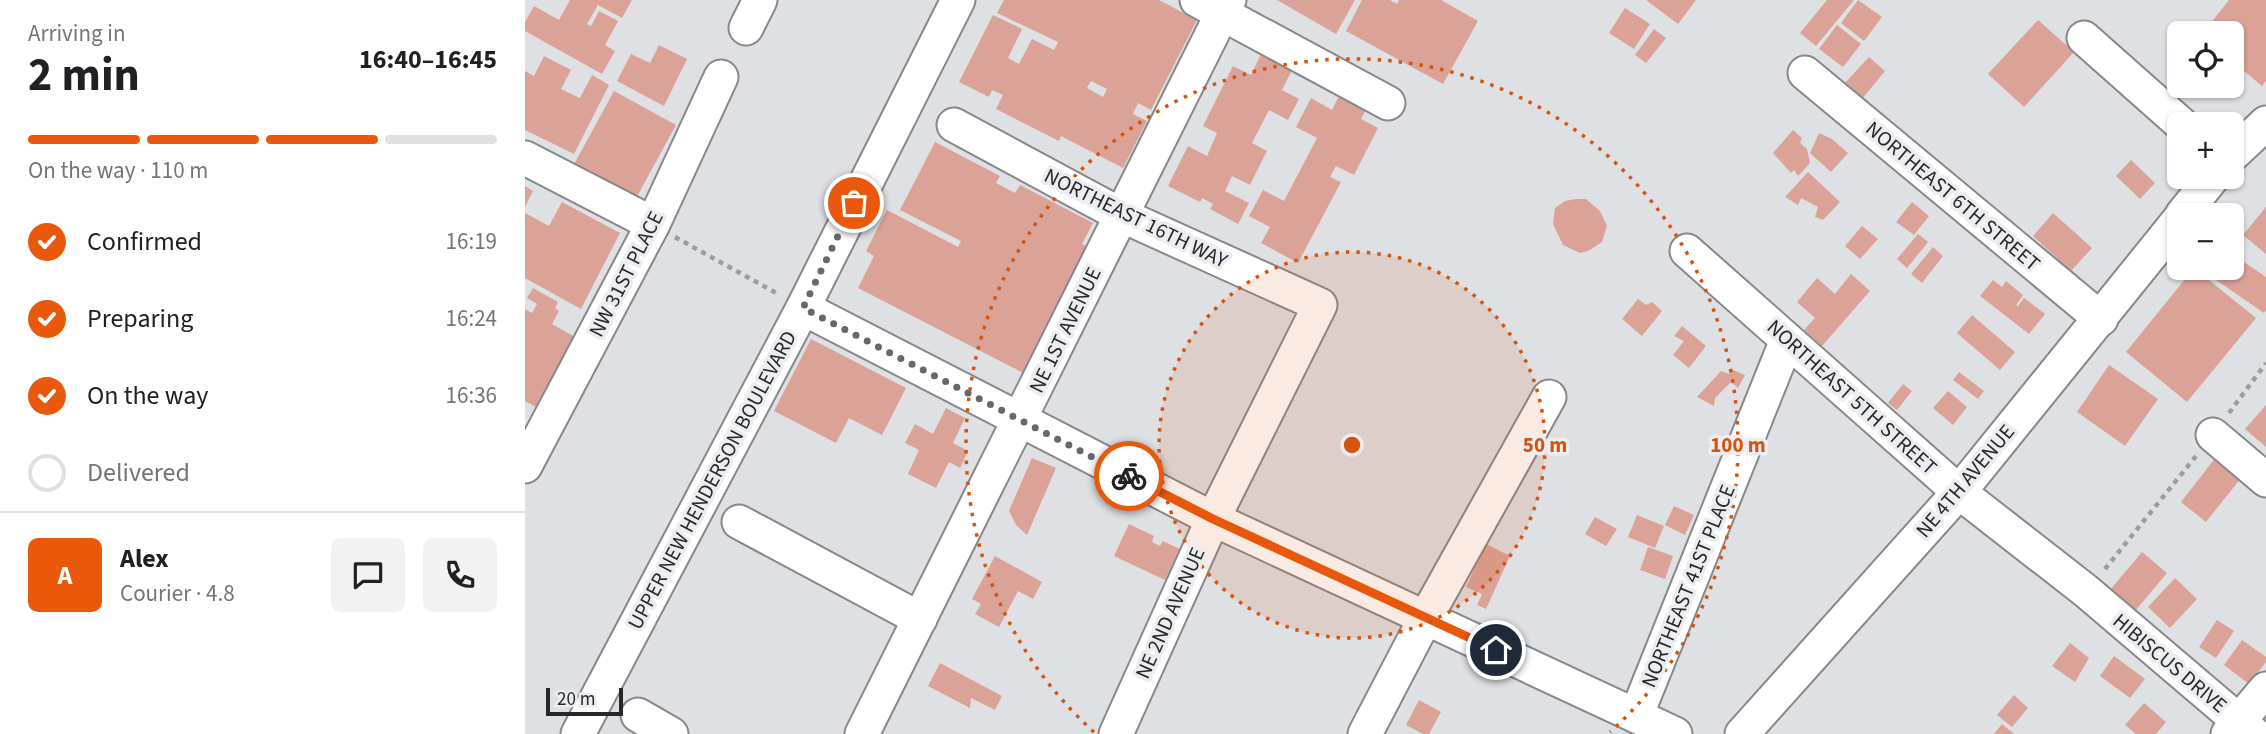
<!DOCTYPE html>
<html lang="en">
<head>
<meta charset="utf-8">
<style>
  body { margin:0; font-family:"Source Sans 3",sans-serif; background:#f2f2f2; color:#202124; height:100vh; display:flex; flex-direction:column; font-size:26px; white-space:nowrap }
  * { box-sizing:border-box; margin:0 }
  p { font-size:23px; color:#757577 }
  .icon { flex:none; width:38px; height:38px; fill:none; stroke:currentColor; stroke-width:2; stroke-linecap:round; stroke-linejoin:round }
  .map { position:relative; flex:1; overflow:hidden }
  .side { display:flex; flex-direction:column; background:#fff; width:525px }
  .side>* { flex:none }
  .buttons { position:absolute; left:1642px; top:21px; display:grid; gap:14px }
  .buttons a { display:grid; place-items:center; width:77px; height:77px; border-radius:10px; background:#fff; box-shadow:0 2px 5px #0004; font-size:35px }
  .scale { position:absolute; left:21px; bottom:18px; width:77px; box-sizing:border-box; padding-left:7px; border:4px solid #262728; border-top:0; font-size:19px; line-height:24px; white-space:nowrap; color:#262728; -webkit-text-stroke:5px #ebedf0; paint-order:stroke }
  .pin { position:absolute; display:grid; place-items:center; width:60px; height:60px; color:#fff; margin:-30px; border:4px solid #fff; border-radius:50%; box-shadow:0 2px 7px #0007 }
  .courier { position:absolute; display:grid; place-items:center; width:70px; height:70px; margin:-35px; border:5px solid #ea580c; border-radius:50%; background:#fff; color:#222; box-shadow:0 2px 9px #0007 }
  .overview em { font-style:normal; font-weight:700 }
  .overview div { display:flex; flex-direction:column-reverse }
  .overview { display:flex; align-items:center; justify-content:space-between; height:119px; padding:0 28px }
  h1 { font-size:46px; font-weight:700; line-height:52px }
  .bar { display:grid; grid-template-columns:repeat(4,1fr); gap:10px 7px; align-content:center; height:84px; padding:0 28px }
  .bar i { height:9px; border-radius:5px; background:#e0e0e0 }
  .bar .current { background:#ea580c }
  .bar p { grid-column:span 4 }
  .line { display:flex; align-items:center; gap:18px; padding:0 28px; border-top:2px solid #e0e0e0 }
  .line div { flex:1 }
  .round { display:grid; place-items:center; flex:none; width:74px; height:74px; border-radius:10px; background:#f2f2f2 }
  ol { padding:0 28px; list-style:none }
  li { display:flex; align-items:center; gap:21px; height:77px }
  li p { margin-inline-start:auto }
  li .icon { padding:7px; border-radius:50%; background:#ea580c; color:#fff; stroke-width:4 }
  li:last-child { color:#757577 }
  li i { width:38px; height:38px; border:4px solid #e0e0e0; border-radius:50% }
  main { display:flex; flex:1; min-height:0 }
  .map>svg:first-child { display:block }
  .building { fill:#dba298; fill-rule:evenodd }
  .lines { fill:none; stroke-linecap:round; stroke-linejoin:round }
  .minor-casing { stroke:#86888a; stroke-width:37 }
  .path { stroke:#9b9d9f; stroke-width:4.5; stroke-dasharray:5 5; stroke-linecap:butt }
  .minor { stroke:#fff; stroke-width:33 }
  .done { stroke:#666869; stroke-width:7; stroke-dasharray:0 12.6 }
  .route { stroke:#ea580c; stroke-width:9 }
  .ring { fill:none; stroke:#d5540f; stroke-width:3.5; stroke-dasharray:3.5 7 }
  .labels { text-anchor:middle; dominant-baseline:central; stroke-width:7; stroke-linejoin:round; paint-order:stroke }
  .street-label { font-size:21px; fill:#262728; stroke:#ebedf0 }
  .centre { fill:#d5540f; stroke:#ebedf0; stroke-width:3.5 }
  .ring-label { font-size:21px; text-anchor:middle; font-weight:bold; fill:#d5540f; stroke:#ebedf0; stroke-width:7; stroke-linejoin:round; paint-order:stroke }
</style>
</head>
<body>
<main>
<section class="side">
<div class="overview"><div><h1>2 min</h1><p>Arriving in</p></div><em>16:40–16:45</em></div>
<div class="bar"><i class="current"></i><i class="current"></i><i class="current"></i><i></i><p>On the way · 110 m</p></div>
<ol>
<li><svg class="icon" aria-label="check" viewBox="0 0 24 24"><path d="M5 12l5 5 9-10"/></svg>Confirmed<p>16:19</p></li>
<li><svg class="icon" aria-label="check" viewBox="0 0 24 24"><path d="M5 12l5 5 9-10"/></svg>Preparing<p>16:24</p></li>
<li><svg class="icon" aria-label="check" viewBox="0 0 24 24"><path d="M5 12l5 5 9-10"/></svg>On the way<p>16:36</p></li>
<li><i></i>Delivered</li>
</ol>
<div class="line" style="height:126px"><b class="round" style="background:#ea580c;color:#fff">A</b><div><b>Alex</b><p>Courier · 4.8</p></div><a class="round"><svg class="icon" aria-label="chat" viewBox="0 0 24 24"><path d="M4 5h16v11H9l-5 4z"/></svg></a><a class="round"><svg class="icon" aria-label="phone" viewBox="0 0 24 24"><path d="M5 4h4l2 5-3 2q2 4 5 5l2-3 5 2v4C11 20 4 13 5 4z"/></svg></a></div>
</section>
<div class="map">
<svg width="1741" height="734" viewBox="0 0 1741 734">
  <rect width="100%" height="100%" fill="#dee0e3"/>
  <!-- building -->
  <g class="building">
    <path d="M45,0H107L97,18L73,5L62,24L66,26L74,11L93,21L80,45L90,51L77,74L0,31V22L9,6L34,20Z"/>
    <path d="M479,0H634L672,20L626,110L613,103L608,114L622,121L598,168L536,136L534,141L471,109L478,95L467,90L464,97L434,82L468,15L497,29L483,58L494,64L507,39L529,50L533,42L472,13ZM566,81L582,89L578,97L562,88Z"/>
    <path d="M752,0H830L811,34Z"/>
    <path d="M837,0H865L872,4L874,0H916L953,21L918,84L821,31Z"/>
    <path d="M1121,0H1171L1153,24Z"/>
    <path d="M1302,0H1329L1291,46L1275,33Z"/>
    <path d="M1333,0L1357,17L1339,41L1316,23Z"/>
    <path d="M1704,0H1741V81L1737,86L1706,60V33H1678Z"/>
    <path d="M1100,8L1125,24L1109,49L1084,33Z"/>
    <path d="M1513,20L1549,52L1499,107L1463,74Z"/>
    <path d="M1312,25L1336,44L1318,67L1294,49Z"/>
    <path d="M1129,29L1141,38L1121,63L1110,55Z"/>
    <path d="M134,45L162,59L139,106L92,81L106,54L125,63Z"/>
    <path d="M736,54L767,70L757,90L774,99L763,120L744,110L727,143L742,151L725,185L707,176L700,191L724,203L713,224L685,209L688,204L677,198L675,202L643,186L663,146L682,156L692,133L678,126L708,66L726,75Z"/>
    <path d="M19,56L46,70L36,89L55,98L67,75L84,85L49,154L0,130V71L9,76Z"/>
    <path d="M1344,57L1360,71L1337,99L1320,83Z"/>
    <path d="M89,91L151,125L109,202L47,168Z"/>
    <path d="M814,96L841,110L836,119L853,128L829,175L811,166L805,177L816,182L773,263L736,243L745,227L724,216L738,190L759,201L792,138L771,127L786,98L807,110Z"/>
    <path d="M1268,130L1277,138L1275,143L1282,149L1285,163L1273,176L1269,170L1266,173L1248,153Z"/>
    <path d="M1294,133L1307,139L1323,153L1306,172L1285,153Z"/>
    <path d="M410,142L475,176L471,183L490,193L495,185L568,223L557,244L567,249L502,375L333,288L349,256L341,251L362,210L433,247L436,241L375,210Z"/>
    <path d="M1606,160L1630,183L1615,199L1591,176Z"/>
    <path d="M1283,172L1315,202L1298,220L1290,217L1293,207L1276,198L1273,205L1260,197Z"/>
    <path d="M0,186L8,191L0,207Z"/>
    <path d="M1051,199H1061L1075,211L1082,226L1077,242L1063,251L1055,253L1038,245L1028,224L1030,208L1040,201Z"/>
    <path d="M37,202L95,233L56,309L0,278V213L24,226Z"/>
    <path d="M1387,202L1404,216L1389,235L1371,222Z"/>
    <path d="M1741,207V254L1718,235Z"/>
    <path d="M1528,213L1567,248L1546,271L1508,236Z"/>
    <path d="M1337,226L1353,239L1335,259L1320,246Z"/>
    <path d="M1393,234L1403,242L1382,268L1372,259Z"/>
    <path d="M1408,247L1418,256L1397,283L1386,274Z"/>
    <path d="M1706,253L1741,277V310L1739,313L1681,273L1685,268H1706Z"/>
    <path d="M1669,268L1731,318L1662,402L1601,352Z"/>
    <path d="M1326,274L1345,291L1297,346L1279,330L1290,318L1272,302L1292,278L1310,294Z"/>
    <path d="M1468,280L1477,287L1481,281L1498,295L1491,305L1493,306L1499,298L1520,314L1504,334L1455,296Z"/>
    <path d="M8,288L33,302L30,308L34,311L27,324L50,337L11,407L0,401V309L7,313L12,304L2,298Z"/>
    <path d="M1113,299L1121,305L1127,302L1137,311L1117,336L1097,319Z"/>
    <path d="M1447,315L1490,352L1475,370L1432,333Z"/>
    <path d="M1157,326L1181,346L1164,368L1148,355L1159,341L1149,336Z"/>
    <path d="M286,339L381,388L357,435L324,418L311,443L249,411Z"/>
    <path d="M1584,365L1633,399L1600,446L1552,412Z"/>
    <path d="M1208,370L1220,375L1213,388L1206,382L1190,398L1189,406L1172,397L1196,371L1204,374Z"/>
    <path d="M1434,372L1459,391L1453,399L1428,380Z"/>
    <path d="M1378,384L1387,391L1372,410L1363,403Z"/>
    <path d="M1423,391L1442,407L1428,425L1408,408Z"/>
    <path d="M1741,405V447L1720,429Z"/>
    <path d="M421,408L440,418L428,443L443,451L435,468L424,462L411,488L383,474L394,450L380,443L390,424L408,434Z"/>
    <path d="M1695,452L1720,473L1681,522L1656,502Z"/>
    <path d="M507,458L531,468L502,535L491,525L484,511Z"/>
    <path d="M1149,506L1169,515L1160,535L1140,525Z"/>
    <path d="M1112,515L1139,526L1130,548L1103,537Z"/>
    <path d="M1070,517L1092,529L1081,546L1060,534Z"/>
    <path d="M604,524L629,536L627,542L635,546L638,541L655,549L640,580L589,556Z"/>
    <path d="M961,544L985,556L961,609L952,605L957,594L941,587Z"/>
    <path d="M1123,547L1148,556L1140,579L1115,570Z"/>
    <path d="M1617,552L1642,573L1610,611L1585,590Z"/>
    <path d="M470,556L517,582L508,599L493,591L474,627L450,614L456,604L447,599Z"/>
    <path d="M1650,578L1672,599L1645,628L1623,607Z"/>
    <path d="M1692,620L1709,631L1691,658L1674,647Z"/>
    <path d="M1717,640L1741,657V662L1724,684L1699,665Z"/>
    <path d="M1545,643L1564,658L1550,682L1527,666Z"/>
    <path d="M1589,656L1620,679L1605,698L1575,676Z"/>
    <path d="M415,663L477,696L470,710L446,698L445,708L403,686Z"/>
    <path d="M1489,695L1503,708L1487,727L1472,715Z"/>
    <path d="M894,700L916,712L904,734H898L881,725Z"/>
    <path d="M1619,703L1641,722L1631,734H1611L1600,725Z"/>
    <path d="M1477,724L1489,734H1469Z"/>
  </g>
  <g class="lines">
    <!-- minor casing -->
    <g class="minor-casing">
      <g id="minor">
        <path d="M672,0L863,103"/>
        <path d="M221,28L235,0"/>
        <path d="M1559,38L1656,124"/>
        <path d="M1280,73L1576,319"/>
        <path d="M429,125L596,215L795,305L688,519L591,734"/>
        <path d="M1706,156L1741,123"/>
        <path d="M0,158L128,224"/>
        <path d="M1657,215L1688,177"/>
        <path d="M1162,251L1434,492L1561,591L1729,734"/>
        <path d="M278,308L688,519L1150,734"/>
        <path d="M1688,435L1741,480"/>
        <path d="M0,466L128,224L196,77"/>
        <path d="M214,522L395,619"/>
        <path d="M113,715L146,734"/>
        <path d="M1111,716L1262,340"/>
        <path d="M53,734L278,308L433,0"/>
        <path d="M337,734C460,490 583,246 704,0"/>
        <path d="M840,734L901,617L1024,397"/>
        <path d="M1217,734L1434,492L1654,220"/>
        <path d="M1703,734L1741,689"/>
      </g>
    </g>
    <!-- path -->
    <g class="path">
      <path d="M150,237L253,294"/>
      <path d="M1704,413L1741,363"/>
      <path d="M1580,569L1671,456"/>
    </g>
    <!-- minor -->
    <use href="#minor" class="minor"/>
  </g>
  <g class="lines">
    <!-- done -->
    <path class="done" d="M329,203L278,308L604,476"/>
    <!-- route -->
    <path class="route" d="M604,476L688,519L971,650"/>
  </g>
  <!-- distance rings -->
  <circle cx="827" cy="445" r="193" fill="#d5540f" fill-opacity=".12"/>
  <g class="ring">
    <circle cx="827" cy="445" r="193"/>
    <path d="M569 732A386 386 0 1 1 1085 732"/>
  </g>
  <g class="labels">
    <!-- street labels -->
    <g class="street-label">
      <text transform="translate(1428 196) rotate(40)">NORTHEAST 6TH STREET</text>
      <text transform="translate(611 218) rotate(26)">NORTHEAST 16TH WAY</text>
      <text transform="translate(101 274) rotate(-63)">NW 31ST PLACE</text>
      <text transform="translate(540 330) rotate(-64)">NE 1ST AVENUE</text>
      <text transform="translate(1327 397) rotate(42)">NORTHEAST 5TH STREET</text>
      <text transform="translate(187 480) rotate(-62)">UPPER NEW HENDERSON BOULEVARD</text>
      <text transform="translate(1440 481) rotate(-50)">NE 4TH AVENUE</text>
      <text transform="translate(1163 586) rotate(-68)">NORTHEAST 41ST PLACE</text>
      <text transform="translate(645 613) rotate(-66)">NE 2ND AVENUE</text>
      <text transform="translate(1645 663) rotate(40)">HIBISCUS DRIVE</text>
    </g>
  </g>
  <circle cx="827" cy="445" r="10" class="centre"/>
  <g class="ring-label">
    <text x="1020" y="452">50 m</text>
    <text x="1213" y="452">100 m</text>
  </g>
</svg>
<div class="buttons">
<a><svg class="icon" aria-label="locate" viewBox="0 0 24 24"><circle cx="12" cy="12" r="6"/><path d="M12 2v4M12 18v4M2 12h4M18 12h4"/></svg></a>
<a>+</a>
<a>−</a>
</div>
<div class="scale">20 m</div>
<div class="pin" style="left:329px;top:203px;background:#ea580c"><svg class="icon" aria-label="bag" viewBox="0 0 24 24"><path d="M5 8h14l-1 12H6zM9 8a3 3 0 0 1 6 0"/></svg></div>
<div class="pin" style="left:971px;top:650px;background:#1f2937"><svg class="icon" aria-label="home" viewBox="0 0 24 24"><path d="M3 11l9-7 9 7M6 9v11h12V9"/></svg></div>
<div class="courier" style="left:604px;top:476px"><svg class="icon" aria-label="bike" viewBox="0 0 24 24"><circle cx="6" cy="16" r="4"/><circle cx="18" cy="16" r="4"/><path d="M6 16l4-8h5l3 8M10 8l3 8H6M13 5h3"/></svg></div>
</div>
</main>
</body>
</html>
